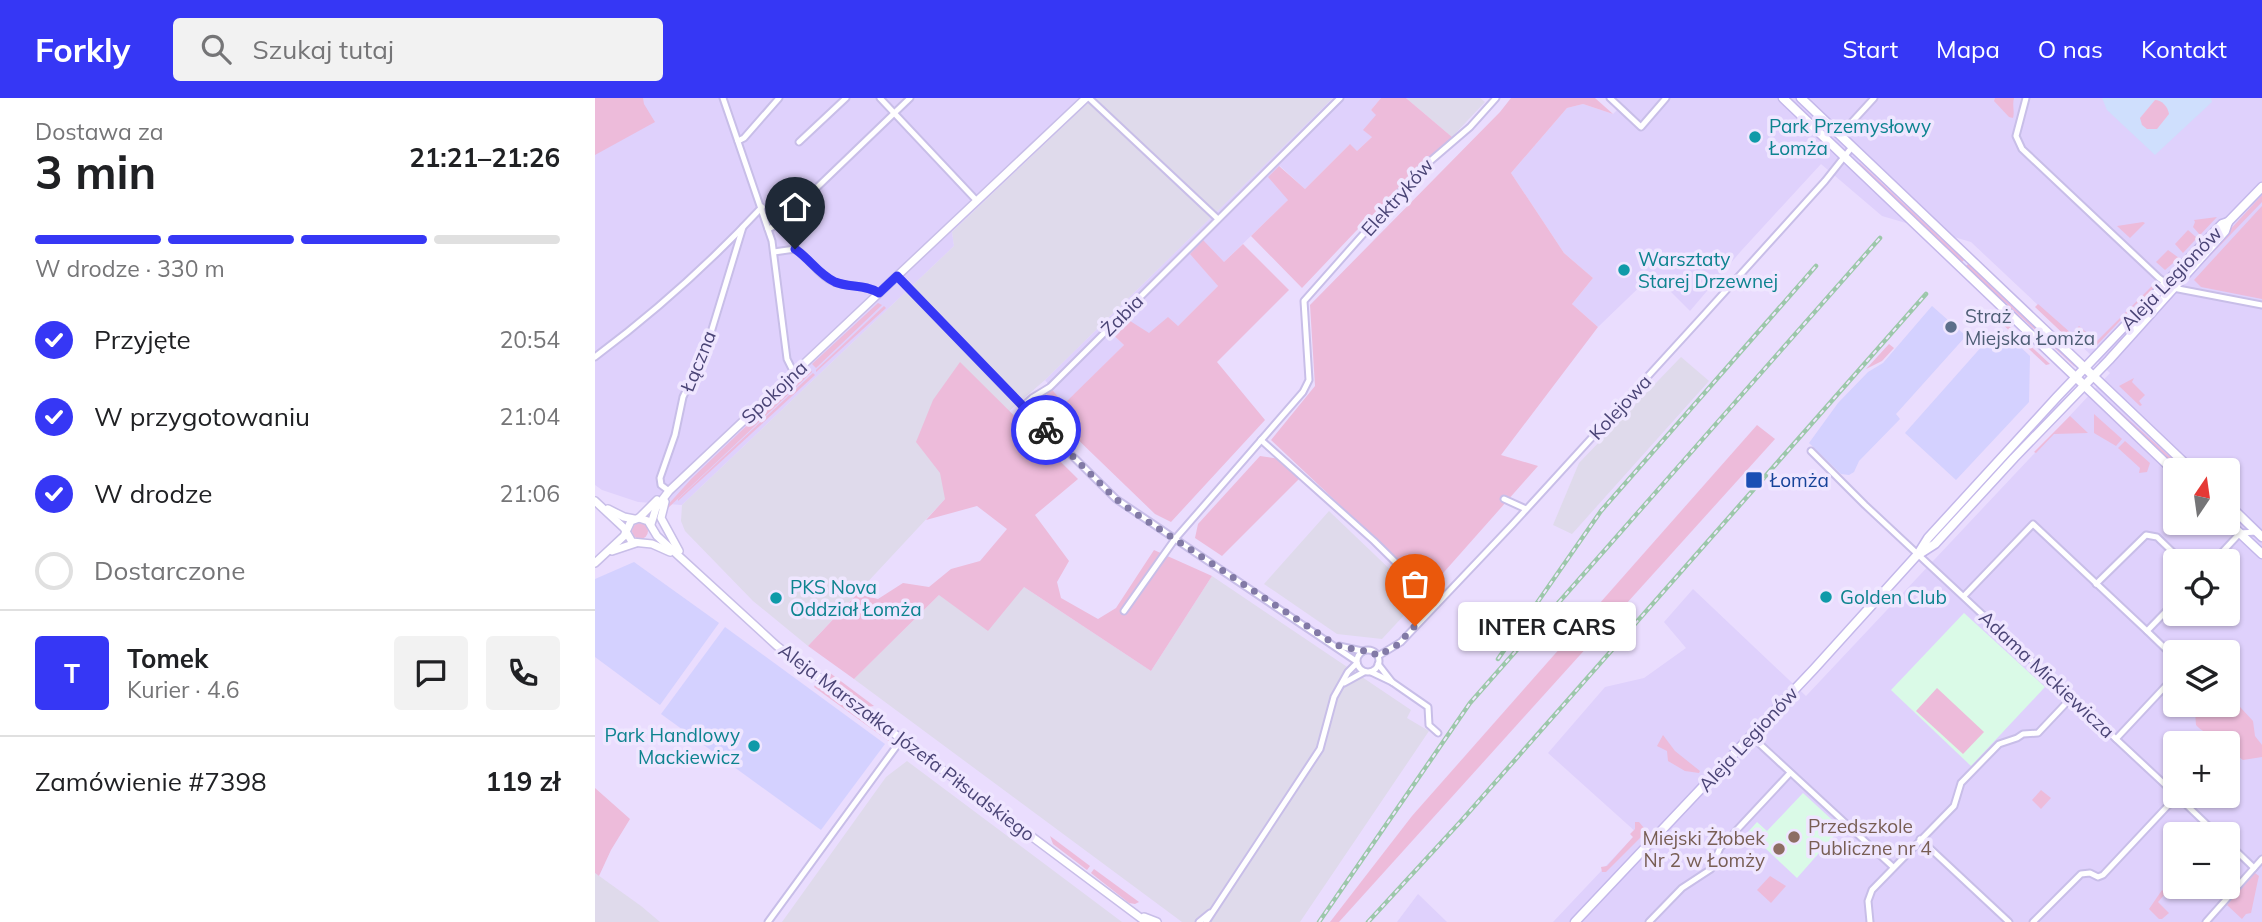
<!DOCTYPE html>
<html lang="pl">
<head>
<meta charset="utf-8">
<style>
  body { margin:0; font-family:Mulish,sans-serif; background:#f2f2f2; color:#202124; height:100vh; display:flex; flex-direction:column; font-size:26px; white-space:nowrap }
  * { box-sizing:border-box; margin:0 }
  p { font-size:23px; color:#757577 }
  .icon { flex:none; width:38px; height:38px; fill:none; stroke:currentColor; stroke-width:2; stroke-linecap:round; stroke-linejoin:round }
  .map { position:relative; flex:1; overflow:hidden }
  .sheet { display:flex; flex-direction:column; background:#fff; width:595px }
  .sheet>* { flex:none }
  .needle { width:46px; rotate:13deg }
  .controls { position:absolute; left:1568px; top:360px; display:grid; gap:14px }
  .controls a { display:grid; place-items:center; width:77px; height:77px; border-radius:7px; background:#fff; box-shadow:0 2px 5px #0004; font-size:35px }
  .pin { position:absolute; display:grid; place-items:center; width:60px; height:60px; color:#fff; margin:-72px -30px; border-radius:50% 50% 50% 0; rotate:-45deg; box-shadow:0 0 7px #0007 }
  .pin .icon { rotate:45deg }
  .courier { position:absolute; display:grid; place-items:center; width:70px; height:70px; margin:-35px; border:5px solid #3637f5; border-radius:50%; background:#fff; color:#222; box-shadow:0 2px 9px #0007 }
  .bubble { position:absolute; height:49px; border-radius:7px; background:#fff; box-shadow:0 2px 5px #0004; font-size:23px; font-weight:700; line-height:49px; text-align:center }
  .head em { font-style:normal; font-weight:700 }
  .head div { display:flex; flex-direction:column-reverse }
  .head { display:flex; align-items:center; justify-content:space-between; height:119px; padding:0 35px }
  h1 { font-size:46px; font-weight:700; line-height:52px }
  .bar { display:grid; grid-template-columns:repeat(4,1fr); gap:10px 7px; align-content:center; height:84px; padding:0 35px }
  .bar i { height:9px; border-radius:5px; background:#e0e0e0 }
  .bar .current { background:#3637f5 }
  .bar p { grid-column:span 4 }
  .line { display:flex; align-items:center; gap:18px; padding:0 35px; border-top:2px solid #e0e0e0 }
  .line div { flex:1 }
  .round { display:grid; place-items:center; flex:none; width:74px; height:74px; border-radius:7px; background:#f2f2f2 }
  ol { padding:0 35px; list-style:none }
  li { display:flex; align-items:center; gap:21px; height:77px }
  li p { margin-inline-start:auto }
  li .icon { padding:7px; border-radius:50%; background:#3637f5; color:#fff; stroke-width:4 }
  li:last-child { color:#757577 }
  li i { width:38px; height:38px; border:4px solid #e0e0e0; border-radius:50% }
  header { display:flex; align-items:center; gap:42px; box-sizing:border-box; height:98px; padding:0 35px; background:#3637f5; color:#fff }
  header strong { font-size:33px }
  nav { display:flex; gap:38px; margin-inline-start:auto; font-size:24px }
  .search { width:490px; height:63px; background:#f2f2f2; display:flex; align-items:center; gap:18px; box-sizing:border-box; padding:0 24px; border-radius:7px; color:#757577; font-size:26px }
  main { display:flex; flex:1; min-height:0 }
  .map>svg:first-child { display:block }
  .residential { fill:#dfd1fc; fill-rule:evenodd }
  .commercial { fill:#d4d1ff }
  .industrial { fill:#dfdaeb }
  .education { fill:#dafae7 }
  .medical { fill:#cfdffd }
  .green { fill:#edbbda }
  .lines { fill:none; stroke-linecap:round; stroke-linejoin:round }
  .minor-casing { stroke:#c8bee8; stroke-width:9 }
  .tertiary-casing { stroke:#c8bee8; stroke-width:10 }
  .secondary-casing { stroke:#c4b8ea; stroke-width:11 }
  .minor { stroke:#fff; stroke-width:5 }
  .tertiary { stroke:#fff; stroke-width:7 }
  .secondary { stroke:#fff; stroke-width:8 }
  .rail-casing { stroke:#9cc7aa; stroke-width:4.5 }
  .rail { stroke:#efe6ff; stroke-width:2; stroke-dasharray:5; stroke-linecap:butt }
  .done { stroke:#827aa6; stroke-width:7; stroke-dasharray:0 12.6 }
  .route { stroke:#3637f5; stroke-width:9 }
  .culture-dot { fill:#0f9aa8; stroke:#efe6ff; stroke-width:2.5 }
  .service-dot { fill:#5c6f8a; stroke:#efe6ff; stroke-width:2.5 }
  .transit-dot { fill:#1a4fb4; stroke:#efe6ff; stroke-width:2.5 }
  .education-dot { fill:#8d6e63; stroke:#efe6ff; stroke-width:2.5 }
  .labels { text-anchor:middle; dominant-baseline:central; stroke-width:7; stroke-linejoin:round; paint-order:stroke }
  .culture-label { font-size:19px; fill:#0d838f; stroke:#efe6ff; text-anchor:start }
  .street-label { font-size:19px; fill:#4a4476; stroke:#efe6ff }
  .service-label { font-size:19px; fill:#4e5e75; stroke:#efe6ff; text-anchor:start }
  .transit-label { font-size:19px; fill:#164399; stroke:#efe6ff; text-anchor:start }
  .education-label { font-size:19px; fill:#785e54; stroke:#efe6ff; text-anchor:start }
</style>
</head>
<body>
<header>
<strong>Forkly</strong>
<div class="search"><svg class="icon" aria-label="search" viewBox="0 0 24 24"><circle cx="10" cy="10" r="6"/><path d="M15 15l6 6"/></svg>Szukaj tutaj</div>
<nav><a>Start</a><a>Mapa</a><a>O nas</a><a>Kontakt</a></nav>
</header>
<main>
<section class="sheet">
<div class="head"><div><h1>3 min</h1><p>Dostawa za</p></div><em>21:21–21:26</em></div>
<div class="bar"><i class="current"></i><i class="current"></i><i class="current"></i><i></i><p>W drodze · 330 m</p></div>
<ol>
<li><svg class="icon" aria-label="check" viewBox="0 0 24 24"><path d="M5 12l5 5 9-10"/></svg>Przyjęte<p>20:54</p></li>
<li><svg class="icon" aria-label="check" viewBox="0 0 24 24"><path d="M5 12l5 5 9-10"/></svg>W przygotowaniu<p>21:04</p></li>
<li><svg class="icon" aria-label="check" viewBox="0 0 24 24"><path d="M5 12l5 5 9-10"/></svg>W drodze<p>21:06</p></li>
<li><i></i>Dostarczone</li>
</ol>
<div class="line" style="height:126px"><b class="round" style="background:#3637f5;color:#fff">T</b><div><b>Tomek</b><p>Kurier · 4.6</p></div><a class="round"><svg class="icon" aria-label="chat" viewBox="0 0 24 24"><path d="M4 5h16v11H9l-5 4z"/></svg></a><a class="round"><svg class="icon" aria-label="phone" viewBox="0 0 24 24"><path d="M5 4h4l2 5-3 2q2 4 5 5l2-3 5 2v4C11 20 4 13 5 4z"/></svg></a></div>
<div class="line" style="height:91px"><div>Zamówienie #7398</div><b>119 zł</b></div>
</section>
<div class="map">
<svg width="1667" height="824" viewBox="0 0 1667 824">
  <rect width="100%" height="100%" fill="#eaddfe"/>
  <!-- residential -->
  <g class="residential">
    <path d="M0,0H498L357,134L359,148L87,407L43,404L7,392L0,387Z"/>
    <path d="M738,0H786L776,12L782,17L777,39L762,53L754,47L710,91L685,68L674,79L694,101L629,164L595,155L623,188L583,228L554,236L514,233L529,247L469,307L450,282Z"/>
    <path d="M1018,0H1667V824H958L1042,735L953,655L1010,589L1049,580L1091,550L1069,524L1098,491L1211,598L1515,275L1376,144L1287,118L1226,66L1146,153L1095,213L1058,176L1003,229L977,206L998,180L969,155L916,75L972,10L988,6L1018,16L1026,8ZM1580,373H1633V425H1580ZM1580,464H1633V516H1580ZM1580,555H1633V607H1580ZM1580,646H1633V698H1580ZM1580,737H1633V789H1580Z"/>
    <path d="M823,796L852,824H802Z"/>
  </g>
  <!-- commercial -->
  <g class="commercial">
    <path d="M1337,208L1371,238L1301,316L1305,321L1264,363L1259,374L1254,377L1246,376L1214,345L1243,305L1273,274L1288,265Z"/>
    <path d="M1404,229L1435,258L1434,304L1361,382L1310,335Z"/>
    <path d="M39,464L124,525L65,607L0,559V481Z"/>
    <path d="M130,529L290,646L226,732L66,616Z"/>
  </g>
  <!-- industrial -->
  <g class="industrial">
    <path d="M498,0H738L450,282L413,314L350,401L213,548L158,503L90,433L86,423L87,407L359,148L357,134Z"/>
    <path d="M811,0H885L890,4L857,39Z"/>
    <path d="M1086,259L1114,283L977,436L958,427L984,365Z"/>
    <path d="M734,413L825,500L787,541L742,536L669,486Z"/>
    <path d="M617,478L816,612L812,620L834,633L705,824H587L259,581L344,497L429,489L556,573Z"/>
    <path d="M312,663L527,824H187L291,679Z"/>
    <path d="M0,775L46,808L65,824H0Z"/>
  </g>
  <!-- education -->
  <g class="education">
    <path d="M1369,515L1450,589L1376,668L1296,592Z"/>
    <path d="M1208,695L1246,730L1202,780L1153,734L1162,724L1172,733Z"/>
  </g>
  <!-- medical -->
  <path class="medical" d="M1507,0H1616L1617,4L1560,57L1512,12Z"/>
  <!-- green -->
  <g class="green">
    <path d="M0,0H48L49,6L60,24L0,57Z"/>
    <path d="M786,0H811L857,39L761,133L707,190L656,138L693,102L673,79L684,68L710,91L755,46L762,53L777,39L768,32L781,17L776,12Z"/>
    <path d="M916,0H1000L1018,16L988,6L972,10L916,75L969,155L998,180L977,206L1003,229L906,357L943,368L834,491L676,342L720,288L715,207L905,14Z"/>
    <path d="M1400,0H1419C1417,8 1420,13 1418,20L1414,19L1399,3Z"/>
    <path d="M1560,2C1567,2 1573,9 1574,16L1562,31H1552L1547,27L1545,20Z"/>
    <path d="M1262,65H1265L1369,162L1365,166Z"/>
    <path d="M1667,97V104L1610,163L1608,161Z"/>
    <path d="M1667,108V201L1606,189L1599,182Z"/>
    <path d="M1622,119L1605,137L1598,129L1600,124L1599,122Z"/>
    <path d="M1548,124L1550,125L1535,140L1522,128Z"/>
    <path d="M1593,132L1602,140L1588,155L1580,146Z"/>
    <path d="M608,142L629,164L648,146L694,192L622,264L670,322L576,424L560,416L447,307L455,289L469,306L529,247L514,233L532,221L554,235L573,219L583,228L623,188L595,156Z"/>
    <path d="M1573,152L1584,160L1570,172L1561,164Z"/>
    <path d="M1373,166L1479,267L1480,269L1411,205L1392,191L1369,170Z"/>
    <path d="M1557,188H1560L1557,195L1541,206L1502,247L1501,244Z"/>
    <path d="M283,205L287,207L221,270L217,266Z"/>
    <path d="M1443,206L1477,236L1484,228L1491,234L1478,245L1440,209Z"/>
    <path d="M289,208L291,210L221,274V272Z"/>
    <path d="M1403,222L1413,227L1455,266L1451,267Z"/>
    <path d="M1294,246L1299,250L1287,263L1271,271Z"/>
    <path d="M365,264L483,381L440,417L474,463L462,484L466,500L503,521L521,510L559,452L617,478L556,573L429,489L393,533L344,497L259,581L213,548L262,496L283,501L308,485L334,489L356,471L385,463L412,431L382,408L331,422L350,401L345,375L321,344L338,302Z"/>
    <path d="M213,269L217,274L72,411L71,409L97,380Z"/>
    <path d="M218,275L220,277L83,403V401Z"/>
    <path d="M1539,280L1537,284L1550,297L1544,303L1547,307L1545,308L1524,288Z"/>
    <path d="M1514,304L1591,373H1584L1512,306Z"/>
    <path d="M1499,316L1527,341L1521,348L1499,335Z"/>
    <path d="M1475,318L1493,335L1459,336L1441,355L1439,354Z"/>
    <path d="M1162,327L1180,341L744,824H735L817,718Z"/>
    <path d="M1530,343L1555,365L1552,374L1544,375L1545,370L1523,350Z"/>
    <path d="M665,358L686,361L707,378L627,458L600,440L603,426Z"/>
    <circle cx="45" cy="433" r="8"/>
    <path d="M231,572L279,608L272,609L228,576Z"/>
    <path d="M221,585L291,636L295,644L219,589Z"/>
    <path d="M1342,590L1389,634L1368,656L1321,613Z"/>
    <path d="M1633,596L1658,623L1660,638L1667,647V659L1648,662L1644,659L1641,642C1626,635 1614,641 1601,627L1600,614L1605,607H1633Z"/>
    <path d="M1068,637L1080,653L1105,673L1104,675L1090,673L1073,663L1072,653L1062,648Z"/>
    <path d="M0,690L35,721L16,752L4,778L0,775Z"/>
    <path d="M1446,692L1456,700L1446,711L1437,702Z"/>
    <path d="M1040,724H1044L1049,730V736L1011,774H1007L1006,769L1012,768L1038,739L1035,736L1040,731Z"/>
    <path d="M455,738L495,768L492,772L458,746Z"/>
    <path d="M499,771L544,804L540,806L534,805L496,775Z"/>
    <path d="M1660,775L1664,778L1663,782L1656,815L1651,816L1647,821L1632,807Z"/>
    <path d="M1175,778L1191,788L1176,805L1162,792Z"/>
    <path d="M1567,792L1569,794L1574,792L1578,794L1574,798L1570,796L1563,804L1574,815L1567,821H1564L1554,811Z"/>
  </g>
  <g class="lines">
    <!-- minor casing -->
    <g class="minor-casing">
      <g id="minor">
        <path d="M128,0L177,143L192,261L199,275"/>
        <path d="M285,0L381,102"/>
        <path d="M494,0L623,121"/>
        <path d="M1015,0L1046,29L1071,0"/>
        <path d="M1431,0L1421,38L1427,51L1564,180L1578,190L1667,207"/>
        <path d="M1245,37L1279,0"/>
        <path d="M143,43L149,40L184,0"/>
        <path d="M204,44L251,0"/>
        <path d="M173,131L184,126L315,0"/>
        <path d="M179,154L200,151C215,161 223,177 239,184C254,190 270,186 284,195"/>
        <path d="M302,178L442,323L521,401L761,563"/>
        <path d="M0,259C60,214 116,164 167,109"/>
        <path d="M428,308L437,300L455,289L745,0"/>
        <path d="M666,342L779,443L842,505"/>
        <path d="M1216,353L1270,407L1580,696"/>
        <path d="M74,393L66,387L65,380L80,337L88,299L111,251L148,129"/>
        <path d="M909,401L931,411"/>
        <path d="M1618,464L1645,435L1662,434"/>
        <path d="M1501,486L1551,437L1562,439L1588,464"/>
        <path d="M1369,498L1438,426L1552,533"/>
        <path d="M1580,504L1552,533L1580,560"/>
        <path d="M529,513L580,441L708,294L714,282L709,203L826,71L875,29L901,0"/>
        <path d="M744,548L767,553"/>
        <circle cx="773" cy="563" r="11"/>
        <path d="M783,558L806,544L917,427L1107,219L1230,83L1257,49"/>
        <path d="M783,566L797,584"/>
        <path d="M776,574L797,584L833,609L834,627L843,635"/>
        <path d="M749,585L769,574"/>
        <path d="M1156,638L1298,769"/>
        <path d="M1521,641L1580,578"/>
        <path d="M1582,698L1623,737"/>
        <path d="M1325,741L1414,824"/>
        <path d="M1633,745L1659,770"/>
        <path d="M173,824L306,642"/>
        <path d="M604,824L615,815"/>
        <path d="M611,824L725,651L739,599L753,574L762,565"/>
        <path d="M1054,824L1087,790L1116,771L1125,750L1195,675"/>
        <path d="M1275,824L1273,803L1277,792L1359,708L1366,685L1404,646L1422,640L1428,636L1443,635L1476,600"/>
        <path d="M1438,824L1486,776L1495,775L1503,779L1508,777L1582,698"/>
        <path d="M1611,824L1667,761"/>
      </g>
    </g>
    <!-- tertiary casing -->
    <g class="tertiary-casing">
      <g id="tertiary">
        <path d="M0,403L29,430L37,444L57,446L75,454"/>
        <path d="M70,404L66,420L84,453"/>
        <path d="M13,411L29,419L39,421"/>
        <path d="M44,420L53,423L62,438L182,548L551,824"/>
        <path d="M56,426L61,410L74,393L491,0"/>
        <path d="M17,453L41,445"/>
        <path d="M0,465L29,438L36,423L44,420L62,402"/>
        <path d="M549,819L562,824"/>
      </g>
    </g>
    <!-- secondary casing -->
    <g class="secondary-casing">
      <g id="secondary">
        <path d="M1188,0L1580,374"/>
        <path d="M1206,0L1598,373"/>
        <path d="M1633,406L1667,439"/>
        <path d="M1633,424L1667,456"/>
        <path d="M1326,455L1340,446L1419,360L1514,262L1630,133L1633,124L1667,89"/>
        <path d="M980,824L1219,571L1323,456L1333,440L1462,299L1627,126L1633,124"/>
      </g>
    </g>
    <!-- minor -->
    <use href="#minor" class="minor"/>
    <!-- tertiary -->
    <use href="#tertiary" class="tertiary"/>
    <!-- secondary -->
    <use href="#secondary" class="secondary"/>
    <!-- rail casing -->
    <g class="rail-casing">
      <g id="rail">
        <path d="M903,561L1006,413L1221,168"/>
        <path d="M724,824L875,605L1285,140"/>
        <path d="M773,824L867,722L1331,196"/>
      </g>
    </g>
    <!-- rail -->
    <use href="#rail" class="rail"/>
  </g>
  <g class="lines">
    <!-- done -->
    <path class="done" d="M451,332L521,401L537,413L741,547L767,553L774,552L783,558L802,547L820,528"/>
    <!-- route -->
    <path class="route" d="M200,151C215,161 223,176 240,184C254,190 270,186 284,195L302,178L451,332"/>
  </g>
  <!-- markers -->
  <g class="culture-dot">
    <circle cx="1160" cy="39" r="7"/>
    <circle cx="1029" cy="172" r="7"/>
    <circle cx="1231" cy="499" r="7"/>
    <circle cx="181" cy="500" r="7"/>
    <circle cx="159" cy="648" r="7"/>
  </g>
  <circle class="service-dot" cx="1356" cy="229" r="7"/>
  <rect class="transit-dot" x="1150" y="373" width="18" height="18" rx="3.5"/>
  <g class="education-dot">
    <circle cx="1199" cy="739" r="7"/>
    <circle cx="1184" cy="751" r="7"/>
  </g>
  <g class="labels">
    <!-- culture labels -->
    <g class="culture-label">
      <text x="1174" y="28">Park Przemysłowy<tspan x="1174" dy="22">Łomża</tspan></text>
      <text x="1043" y="161">Warsztaty<tspan x="1043" dy="22">Starej Drzewnej</tspan></text>
      <text x="195" y="489">PKS Nova<tspan x="195" dy="22">Oddział Łomża</tspan></text>
      <text x="1245" y="499">Golden Club</text>
      <text x="145" y="637" text-anchor="end">Park Handlowy<tspan x="145" dy="22">Mackiewicz</tspan></text>
    </g>
    <!-- street labels -->
    <g class="street-label">
      <text transform="translate(802 99) rotate(-48)">Elektryków</text>
      <text transform="translate(1576 180) rotate(-46)">Aleja Legionów</text>
      <text transform="translate(527 217) rotate(-45)">Żabia</text>
      <text transform="translate(103 263) rotate(-68)">Łączna</text>
      <text transform="translate(179 294) rotate(-43)">Spokojna</text>
      <text transform="translate(1025 309) rotate(-47)">Kolejowa</text>
      <text transform="translate(1452 576) rotate(43)">Adama Mickiewicza</text>
      <text transform="translate(1153 641) rotate(-47)">Aleja Legionów</text>
      <text transform="translate(312 644) rotate(37)">Aleja Marszałka Józefa Piłsudskiego</text>
    </g>
    <!-- service labels -->
    <g class="service-label">
      <text x="1370" y="218">Straż<tspan x="1370" dy="22">Miejska Łomża</tspan></text>
    </g>
    <!-- transit labels -->
    <g class="transit-label">
      <text x="1175" y="382">Łomża</text>
    </g>
    <!-- education labels -->
    <g class="education-label">
      <text x="1213" y="728">Przedszkole<tspan x="1213" dy="22">Publiczne nr 4</tspan></text>
      <text x="1170" y="740" text-anchor="end">Miejski Żłobek<tspan x="1170" dy="22">Nr 2 w Łomży</tspan></text>
    </g>
  </g>
</svg>
<div class="controls">
<a><svg class="needle" viewBox="-14 -14 28 28"><path d="M0-13l5 13h-10z" fill="#e53935"/><path d="M0 13l5-13h-10z" fill="#757577"/></svg></a>
<a><svg class="icon" aria-label="locate" viewBox="0 0 24 24"><circle cx="12" cy="12" r="6"/><path d="M12 2v4M12 18v4M2 12h4M18 12h4"/></svg></a>
<a><svg class="icon" aria-label="layers" viewBox="0 0 24 24"><path d="M12 4l9 5-9 5-9-5zM3 14l9 5 9-5"/></svg></a>
<a>+</a>
<a>−</a>
</div>
<div class="pin" style="left:820px;top:528px;background:#ea580c"><svg class="icon" aria-label="bag" viewBox="0 0 24 24"><path d="M5 8h14l-1 12H6zM9 8a3 3 0 0 1 6 0"/></svg></div>
<div class="pin" style="left:200px;top:151px;background:#1f2937"><svg class="icon" aria-label="home" viewBox="0 0 24 24"><path d="M3 11l9-7 9 7M6 9v11h12V9"/></svg></div>
<div class="courier" style="left:451px;top:332px"><svg class="icon" aria-label="bike" viewBox="0 0 24 24"><circle cx="6" cy="16" r="4"/><circle cx="18" cy="16" r="4"/><path d="M6 16l4-8h5l3 8M10 8l3 8H6M13 5h3"/></svg></div>
<div class="bubble" style="left:863px;top:504px;width:178px">INTER CARS</div>
</div>
</main>
</body>
</html>
